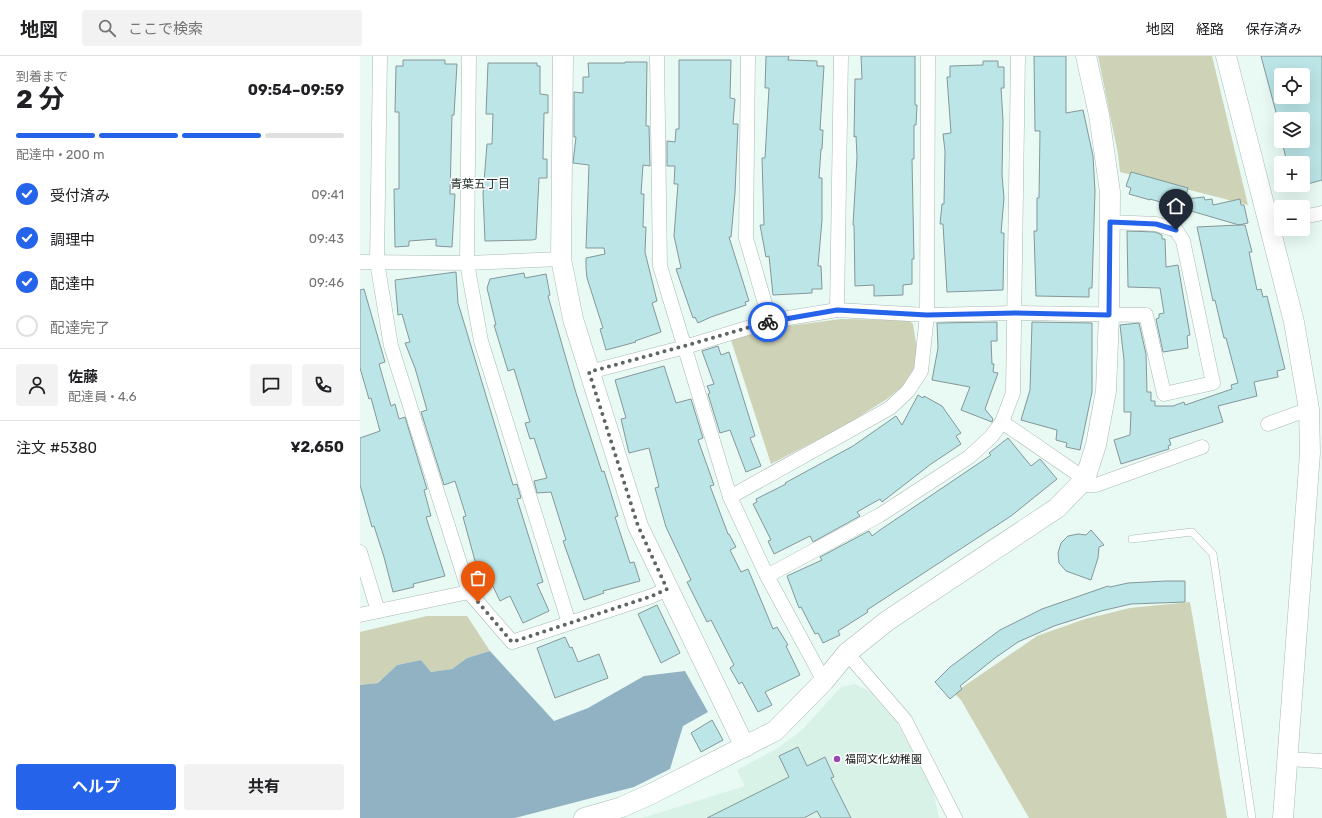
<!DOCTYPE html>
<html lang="ja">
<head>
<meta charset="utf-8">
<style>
  body { margin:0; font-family:Rubik,"Noto Sans JP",sans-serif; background:#f2f2f2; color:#202124; height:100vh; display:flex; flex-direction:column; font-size:15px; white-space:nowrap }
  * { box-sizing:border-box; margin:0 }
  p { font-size:13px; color:#757577 }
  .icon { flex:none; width:22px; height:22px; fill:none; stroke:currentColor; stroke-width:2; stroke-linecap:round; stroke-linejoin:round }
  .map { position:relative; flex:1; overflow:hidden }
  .sheet { display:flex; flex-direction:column; background:#fff; width:360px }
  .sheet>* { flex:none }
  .tools { position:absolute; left:914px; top:12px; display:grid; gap:8px }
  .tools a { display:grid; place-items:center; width:36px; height:36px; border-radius:4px; background:#fff; box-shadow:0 4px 16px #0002; font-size:20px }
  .pin { position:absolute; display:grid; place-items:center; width:34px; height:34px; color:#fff; margin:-41px -17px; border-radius:50% 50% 50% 0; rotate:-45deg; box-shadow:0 0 4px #0007 }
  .pin .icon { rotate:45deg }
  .courier { position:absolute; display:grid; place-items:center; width:40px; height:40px; margin:-20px; border:3px solid #2563eb; border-radius:50%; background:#fff; color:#222; box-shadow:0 1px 5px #0007 }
  .head em { font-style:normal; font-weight:700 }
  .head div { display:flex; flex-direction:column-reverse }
  .head { display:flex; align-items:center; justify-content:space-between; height:68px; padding:0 16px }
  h1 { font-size:26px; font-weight:700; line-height:30px }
  .bar { display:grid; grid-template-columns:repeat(4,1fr); gap:6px 4px; align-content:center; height:48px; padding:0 16px }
  .bar i { height:5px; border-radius:3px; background:#e0e0e0 }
  .bar .current { background:#2563eb }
  .bar p { grid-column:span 4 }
  .line { display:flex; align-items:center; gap:10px; padding:0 16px; border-top:1px solid #e0e0e0 }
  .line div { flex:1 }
  .round { display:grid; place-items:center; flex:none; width:42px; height:42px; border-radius:4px; background:#f2f2f2 }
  ol { padding:0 16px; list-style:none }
  li { display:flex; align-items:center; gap:12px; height:44px }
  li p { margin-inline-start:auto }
  li .icon { padding:4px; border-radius:50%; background:#2563eb; color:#fff; stroke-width:4 }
  li:last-child { color:#757577 }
  li i { width:22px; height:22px; border:2px solid #e0e0e0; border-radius:50% }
  .action { display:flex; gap:8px; margin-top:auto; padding:8px 16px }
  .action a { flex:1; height:46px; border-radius:4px; background:#2563eb; color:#fff; font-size:16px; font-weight:700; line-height:46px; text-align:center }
  .action a+a { background:#f2f2f2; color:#202124 }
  header { display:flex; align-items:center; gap:24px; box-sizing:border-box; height:56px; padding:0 20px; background:#fff; border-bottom:1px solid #e0e0e0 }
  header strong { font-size:19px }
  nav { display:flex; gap:22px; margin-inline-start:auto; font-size:14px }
  .search { width:280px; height:36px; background:#f2f2f2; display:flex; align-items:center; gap:10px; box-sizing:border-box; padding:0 14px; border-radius:4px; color:#757577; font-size:15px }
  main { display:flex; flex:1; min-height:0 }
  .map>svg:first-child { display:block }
  .built { fill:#d8f2e8 }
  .green { fill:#ced2b6 }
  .water { fill:#91b2c2 }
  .building { fill:#bbe5e7; stroke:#859798; fill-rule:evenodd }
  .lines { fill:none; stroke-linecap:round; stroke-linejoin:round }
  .lane-casing { stroke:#a9bab3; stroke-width:8 }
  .street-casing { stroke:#a9bab3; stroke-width:15 }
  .secondary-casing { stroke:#a9bab3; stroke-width:21 }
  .lane { stroke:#fff; stroke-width:7 }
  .street { stroke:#fff; stroke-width:14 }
  .secondary { stroke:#fff; stroke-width:20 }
  .done { stroke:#5d6663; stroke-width:4; stroke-dasharray:0 7.2 }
  .route { stroke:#2563eb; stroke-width:5 }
  .poi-dot { fill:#9a47b6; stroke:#fff; stroke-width:1.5 }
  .labels { text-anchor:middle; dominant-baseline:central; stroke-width:3; stroke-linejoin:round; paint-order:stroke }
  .poi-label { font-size:11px; fill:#111715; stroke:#fff; text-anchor:start }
  .neighbourhood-label { font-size:12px; fill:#283530; stroke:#fff }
</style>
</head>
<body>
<header>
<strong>地図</strong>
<div class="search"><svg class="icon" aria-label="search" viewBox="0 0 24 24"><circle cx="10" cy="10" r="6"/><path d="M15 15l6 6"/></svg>ここで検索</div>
<nav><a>地図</a><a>経路</a><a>保存済み</a></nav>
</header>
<main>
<section class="sheet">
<div class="head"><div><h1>2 分</h1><p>到着まで</p></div><em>09:54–09:59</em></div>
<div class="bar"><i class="current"></i><i class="current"></i><i class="current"></i><i></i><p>配達中 · 200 m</p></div>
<ol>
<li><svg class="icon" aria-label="check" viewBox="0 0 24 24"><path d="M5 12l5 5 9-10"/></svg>受付済み<p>09:41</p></li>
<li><svg class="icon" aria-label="check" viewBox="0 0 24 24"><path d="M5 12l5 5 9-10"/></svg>調理中<p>09:43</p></li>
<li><svg class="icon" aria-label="check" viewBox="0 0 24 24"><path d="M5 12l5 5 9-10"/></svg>配達中<p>09:46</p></li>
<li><i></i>配達完了</li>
</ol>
<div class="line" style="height:72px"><a class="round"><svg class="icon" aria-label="person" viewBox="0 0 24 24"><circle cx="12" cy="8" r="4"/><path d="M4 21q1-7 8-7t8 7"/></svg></a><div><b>佐藤</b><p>配達員 · 4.6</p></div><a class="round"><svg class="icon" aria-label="chat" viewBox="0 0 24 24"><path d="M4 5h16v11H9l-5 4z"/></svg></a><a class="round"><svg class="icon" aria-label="phone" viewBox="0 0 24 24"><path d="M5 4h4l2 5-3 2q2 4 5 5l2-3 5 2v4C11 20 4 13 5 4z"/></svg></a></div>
<div class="line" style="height:52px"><div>注文 #5380</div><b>¥2,650</b></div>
<div class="action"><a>ヘルプ</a><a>共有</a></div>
</section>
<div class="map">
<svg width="962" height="762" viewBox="0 0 962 762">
  <rect width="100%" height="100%" fill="#e9faf4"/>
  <!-- built -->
  <path class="built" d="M495,628L509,635L537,667L572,730L579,762H282L385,730L377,714L418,692L442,674L481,631Z"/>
  <!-- green -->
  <g class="green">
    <path d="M738,0H852L888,149L760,116L758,98Z"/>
    <path d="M481,263L548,264L553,268L558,300L550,324L527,343L484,370L411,408L371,284L413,272Z"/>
    <path d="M830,546L867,762H669L601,644L594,637L677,580L725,563L770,552Z"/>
    <path d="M67,560H107L130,595L107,602L92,613L71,616L61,604L37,609L18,627L0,629V576Z"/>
  </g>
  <!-- water -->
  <path class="water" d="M130,595L194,665L228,652L284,620L325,615L348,656L323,670L310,713L274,731L155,762H0V629L18,627L37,609L61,604L71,616L92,613L107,602Z"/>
  <!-- building -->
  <g class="building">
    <path d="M406,0H429L428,4L457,5V10H464L460,74H463L462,93H461L459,122H462V164L458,210H461L462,233H452V237L413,239L409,200L406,201L400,169H404L402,102H405L409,32H405Z"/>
    <path d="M501,0H555V49H557L556,69H554V103H552L554,203H552V228L543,229V239L514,240V229L495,230L494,169H493L497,101L496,80L494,81L495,23H502Z"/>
    <path d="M674,0H706V57L723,54L733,100L735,135L732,232H729V241L676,240L674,175H677V142H679L680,75H675Z"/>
    <path d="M901,0H962V124L933,132L932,129H943V107H927L922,85H943V63H921V83L919,76L921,75ZM921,19H943V41H921Z"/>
    <path d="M43,4H85V8H97L94,59H92L90,138H95L92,191L76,190V183L49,185V190L35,191L34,133H39V56H35L36,10H43Z"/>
    <path d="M319,4H371L370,42L375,43L373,68H378L375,137L371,181H369L389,245L385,246L386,249L351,261L338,267L335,261L333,262L316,213L321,212L314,180L318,128H314L315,110H307V85L315,86L316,73H319Z"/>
    <path d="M623,5H638V11H644V32H641L643,64L642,119L644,142L641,177H644L643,234L587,236L583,168H580L582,148H584L585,95L583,78L591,77L587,21H590V10L623,9Z"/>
    <path d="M265,6H287L286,70H289L290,110L283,109L281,138H284L283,171H286L285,196L297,245L292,247L301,276L275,285L276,286L246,294L240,273L243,272L227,222L226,212V202L245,198L244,192H226L229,109L213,107L216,81H214V36L223,37V21H229L228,7H265Z"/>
    <path d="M128,7H177V10H180V38L188,39V57H184L183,103H187V122H179L176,183L172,184L125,185L123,138L127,88H132L133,58H126Z"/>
    <path d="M771,116L828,132L825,143L844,141L845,144L852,143L853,149L880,143L881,149H884L888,167L879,169H885L892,196H889L897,234L901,233L903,241L907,240L925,313L917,315L918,321L894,326L897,340L858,350L863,366L809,383L811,389L808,390L809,393L761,408L754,384L770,379L771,356H764V304L760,269L779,267L786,298L787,336H791V345H795V350H813L824,346L825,349L872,333L871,329L878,327L866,282H864L855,244L853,245L837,171L879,169L790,143V144L769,138L771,132L766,130Z"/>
    <path d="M767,175L795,176L802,179V183H805L806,211L818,209L830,279L827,280L828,292L803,296L796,263L799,262V258L804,257L800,232L768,231Z"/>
    <path d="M96,216L98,247L153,429L157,428L161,442L157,443L183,526L177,528L189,555L163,567L150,540L140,545L128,520L120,523L103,461L106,460L95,425L84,429L61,356L67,354L55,312L45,287L50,286L42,258L38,259L35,224Z"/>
    <path d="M164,217L165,222L186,218L190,239L188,240L216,337L242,416L244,415L258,460L255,461L270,507L274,506L280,525L243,535L244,537L224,544L203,485L206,484L191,436L177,437L174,425L187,422L174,382L170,383L165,367L170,366L154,313L148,315L134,269H136L127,232L130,223Z"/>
    <path d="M4,233L25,306L19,308L31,350L35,348L39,363L45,361L67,433L64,434L71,460L66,461L85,520L53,528L54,531L33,536L24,501L14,470L12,471L0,429V382L20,375L11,342L9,343L0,312V234Z"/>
    <path d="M637,266V285H631L632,308H634L633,316L638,317L625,353L633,363L632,366L601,354L610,331L572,324L578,292L577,267Z"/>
    <path d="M672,266L732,267V336L720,394L706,391L707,387L696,384L697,374L661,364L670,334Z"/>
    <path d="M358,290L361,299L369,296L395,380L390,382L401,410L386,416L370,374L360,377L348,338L350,337L347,330L354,328L342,295Z"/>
    <path d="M304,310L316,347L331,343L343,382L338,384L354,429L350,430L368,478H369L376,491L370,494L381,516L388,513L413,573L417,571L428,589L426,590L440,619L405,636L412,649L398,656L382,626L379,628L370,612L374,609L351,564L347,566L327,526L331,524L306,471L295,432L299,431L289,392L269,397L261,363L266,362L255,324Z"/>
    <path d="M558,339L563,342L564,340L582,350L601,377L596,380L601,388L571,408L522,446L520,443L497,456L500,460L453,486L450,480L414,498L408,485L411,484L393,448L397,446L396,443L426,428L425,427L493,390L536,360L542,369Z"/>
    <path d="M648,382L671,410L680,403L697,423L651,460L507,554L508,556L478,575L480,579L463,587L458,577L455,578L441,551L439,552L427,520L462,504L460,501L509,475L512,480L520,474L631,399L629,397Z"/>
    <path d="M731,474L744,489L739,491L738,502L731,524L706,515L699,507L698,497L701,487L708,480L718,478L726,479Z"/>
    <path d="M806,525H825V546L771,548L741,555L694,570L658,586L635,602L600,630L602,633L590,643L575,626L590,611L640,574L682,553L748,530L750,531L768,527Z"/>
    <path d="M297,549L320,597L301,607L278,558Z"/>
    <path d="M205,581L210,592L212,591L218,606L239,598L248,622L195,642L177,592Z"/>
    <path d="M352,664L363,684L341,696L331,677Z"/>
    <path d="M438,691L447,710L465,701L474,721L471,722L491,762H461L457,755L444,762H347L429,721L419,700Z"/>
  </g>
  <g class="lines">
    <!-- lane casing -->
    <g class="lane-casing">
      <path id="lane" d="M772,483L832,476L853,498L892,762"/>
    </g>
    <!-- street casing -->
    <g class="street-casing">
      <g id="street">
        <path d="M20,0L17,206L31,290L109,536L152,586L292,540L307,533"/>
        <path d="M109,0L107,207L121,285L209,567"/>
        <path d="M297,0L300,210L370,441L407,520L464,625"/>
        <path d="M388,0L386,182L410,265"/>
        <path d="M943,161L962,157"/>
        <path d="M0,206L107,207L201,203"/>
        <path d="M477,254L481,0"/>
        <path d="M229,316L325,291L410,265L477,254L567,259L655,257L786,259L804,338L853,327L823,185L816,174L796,168L750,166"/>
        <path d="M642,366L725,423"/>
        <path d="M908,368L949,353"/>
        <path d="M720,429H736L842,391"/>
        <path d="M370,441L530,352L548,335L561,315L567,259L568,0"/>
        <path d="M0,496L18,555"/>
        <path d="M407,520L520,459L609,401L631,381L642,366L653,337L658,0"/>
        <path d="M0,559L109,536"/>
        <path d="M487,597L545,664L595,762"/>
        <path d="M928,703L962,705"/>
      </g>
    </g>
    <!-- secondary casing -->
    <g class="secondary-casing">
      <g id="secondary">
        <path d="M203,0L201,203L213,263L278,470L385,691"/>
        <path d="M866,0L934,266L949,353L950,397L923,762"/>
        <path d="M224,762L262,751L291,738L415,675L464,625L487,597L527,565L697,452L725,423L736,389L746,335L749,259L750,136L739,59L726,0"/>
      </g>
    </g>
    <!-- lane -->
    <use href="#lane" class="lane"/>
    <!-- street -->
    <use href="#street" class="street"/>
    <!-- secondary -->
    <use href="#secondary" class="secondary"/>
  </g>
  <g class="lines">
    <!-- done -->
    <path class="done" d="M118,546L152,586L292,540L307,533L278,470L229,316L324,290L408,266"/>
    <!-- route -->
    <path class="route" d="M408,266L477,254L567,259L655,257L749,259L750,166L796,168L816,174"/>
  </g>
  <!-- markers -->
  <circle class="poi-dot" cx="477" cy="703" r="4"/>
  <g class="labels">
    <!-- poi labels -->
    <g class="poi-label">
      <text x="485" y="703">福岡文化幼稚園</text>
    </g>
    <!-- neighbourhood labels -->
    <g class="neighbourhood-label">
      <text x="120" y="128">青葉五丁目</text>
    </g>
  </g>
</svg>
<div class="tools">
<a><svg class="icon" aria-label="locate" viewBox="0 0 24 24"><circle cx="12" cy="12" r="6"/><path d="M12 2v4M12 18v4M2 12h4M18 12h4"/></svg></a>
<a><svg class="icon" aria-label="layers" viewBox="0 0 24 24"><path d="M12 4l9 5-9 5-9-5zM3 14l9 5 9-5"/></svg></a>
<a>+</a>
<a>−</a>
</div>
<div class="pin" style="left:118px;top:546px;background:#ea580c"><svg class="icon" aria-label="bag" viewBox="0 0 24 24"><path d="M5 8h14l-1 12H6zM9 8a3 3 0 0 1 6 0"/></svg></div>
<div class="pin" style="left:816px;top:174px;background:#1f2937"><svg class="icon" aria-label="home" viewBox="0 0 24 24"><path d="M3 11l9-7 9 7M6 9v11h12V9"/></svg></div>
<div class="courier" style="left:408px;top:266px"><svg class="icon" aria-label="bike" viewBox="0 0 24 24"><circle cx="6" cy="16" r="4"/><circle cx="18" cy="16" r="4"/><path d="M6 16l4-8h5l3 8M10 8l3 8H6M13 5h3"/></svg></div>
</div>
</main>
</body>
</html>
